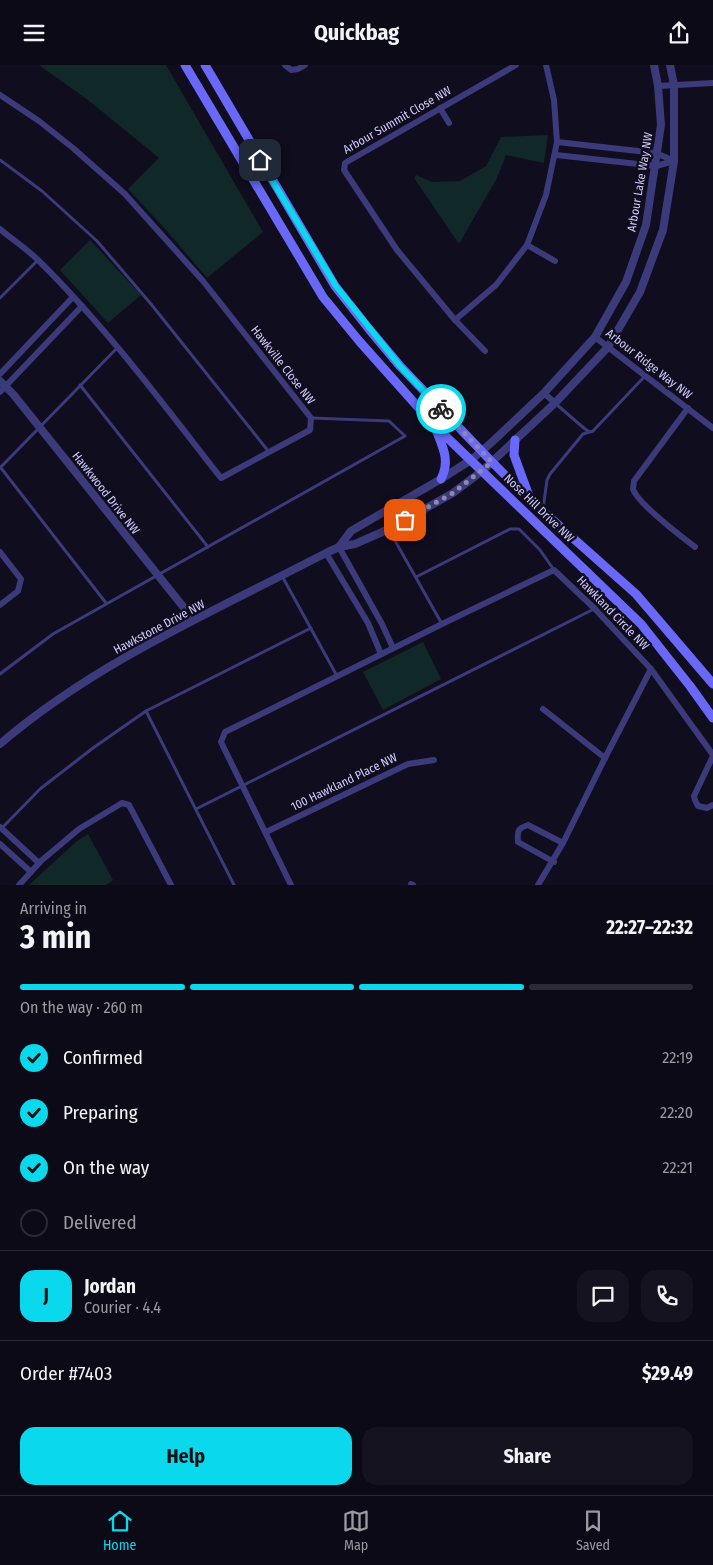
<!DOCTYPE html>
<html lang="en">
<head>
<meta charset="utf-8">
<style>
  body { margin:0; font-family:"Fira Sans Condensed",sans-serif; background:#15131f; color:#f1f3f6; height:100vh; display:flex; flex-direction:column; font-size:19px; white-space:nowrap }
  * { box-sizing:border-box; margin:0 }
  p { font-size:16px; color:#9a9aa1 }
  .icon { flex:none; width:28px; height:28px; fill:none; stroke:currentColor; stroke-width:2; stroke-linecap:round; stroke-linejoin:round }
  .map { position:relative; height:820px; overflow:hidden }
  .side { display:flex; flex-direction:column; background:#0c0a16; flex:1 }
  .side>* { flex:none }
  .pin { position:absolute; display:grid; place-items:center; width:42px; height:42px; color:#fff; margin:-21px; border-radius:10px; box-shadow:0 2px 8px #0006 }
  .courier { position:absolute; display:grid; place-items:center; width:50px; height:50px; margin:-25px; border:4px solid #0ad8ec; border-radius:50%; background:#fff; color:#222; box-shadow:0 1px 6px #0007 }
  .overview em { font-style:normal; font-weight:700 }
  .overview div { display:flex; flex-direction:column-reverse }
  .overview { display:flex; align-items:center; justify-content:space-between; height:85px; padding:0 20px }
  h1 { font-size:32px; font-weight:700; line-height:38px }
  .bar { display:grid; grid-template-columns:repeat(4,1fr); gap:8px 5px; align-content:center; height:60px; padding:0 20px }
  .bar i { height:6px; border-radius:4px; background:#2c2b35 }
  .bar .on { background:#0ad8ec }
  .bar p { grid-column:span 4 }
  .line { display:flex; align-items:center; gap:12px; padding:0 20px; border-top:1px solid #2c2b35 }
  .line div { flex:1 }
  .round { display:grid; place-items:center; flex:none; width:52px; height:52px; border-radius:15px; background:#15131f }
  ol { padding:0 20px; list-style:none }
  li { display:flex; align-items:center; gap:15px; height:55px }
  li p { margin-inline-start:auto }
  li .icon { padding:5px; border-radius:50%; background:#0ad8ec; color:#111; stroke-width:4 }
  li:last-child { color:#9a9aa1 }
  li i { width:28px; height:28px; border:2px solid #2c2b35; border-radius:50% }
  .button { display:flex; gap:10px; margin-top:auto; padding:10px 20px }
  .button a { flex:1; height:58px; border-radius:15px; background:#0ad8ec; color:#111; font-size:20px; font-weight:700; line-height:58px; text-align:center }
  .button a+a { background:#15131f; color:#f1f3f6 }
  header { display:flex; justify-content:space-between; align-items:center; height:65px; padding:0 20px; background:#0c0a16; font-size:22px; font-weight:700 }
  .dock { display:flex; justify-content:space-around; align-items:center; height:70px; border-top:1px solid #2c2b35; background:#0c0a16; font-size:14px; color:#9a9aa1 }
  .dock a { display:grid; justify-items:center; gap:2px }
  .dock .on { color:#0ad8ec }
  .map>svg:first-child { display:block }
  .green { fill:#102827 }
  .lines { fill:none; stroke-linecap:round; stroke-linejoin:round }
  .service { stroke:#3b3a7b; stroke-width:3 }
  .minor { stroke:#3b3a7b; stroke-width:6 }
  .tertiary { stroke:#3b3a7b; stroke-width:8 }
  .secondary { stroke:#6968f9; stroke-width:9 }
  .done { stroke:#8d89af; stroke-width:5; stroke-dasharray:0 9 }
  .route { stroke:#0ad8ec; stroke-width:6 }
  .labels { text-anchor:middle; dominant-baseline:central; stroke-width:5; stroke-linejoin:round; paint-order:stroke }
  .street-label { font-size:12px; fill:#d1ccfd; stroke:#100d1e }
</style>
</head>
<body>
<header><svg class="icon" aria-label="menu" viewBox="0 0 24 24"><path d="M4 6h16M4 12h16M4 18h16"/></svg>Quickbag<svg class="icon" aria-label="share" viewBox="0 0 24 24"><path d="M12 15V3M7 8l5-5 5 5M5 13v7h14v-7"/></svg></header>
<div class="map">
<svg width="713" height="820" viewBox="0 0 713 820">
  <rect width="100%" height="100%" fill="#100d1e"/>
  <!-- green -->
  <g class="green">
    <path d="M39,0H166L263,167L207,213L166,165L128,124L159,93L88,35Z"/>
    <path d="M548,70L544,98L506,90L497,113L459,179L414,113L416,110L432,117L460,116L486,101L501,72Z"/>
    <path d="M90,175L141,230L108,258L60,205Z"/>
    <path d="M423,577L441,614L383,645L363,607Z"/>
    <path d="M88,769L113,815L106,820H29L77,776Z"/>
  </g>
  <g class="lines">
    <!-- service -->
    <g class="service">
      <path d="M0,95L42,126L97,176L151,239L269,387"/>
      <path d="M0,233L38,195"/>
      <path d="M80,320L208,482"/>
      <path d="M556,339L585,364L590,367L593,366L645,311"/>
      <path d="M0,403L117,283"/>
      <path d="M1,403L106,538"/>
      <path d="M543,444L547,415L550,409L583,369L589,367"/>
      <path d="M389,465L442,559"/>
      <path d="M282,511L337,611"/>
      <path d="M416,512L510,464H519L540,485L554,505"/>
      <path d="M0,609L53,569L405,371L389,356L312,353"/>
      <path d="M146,646L234,820"/>
      <path d="M196,744L594,544"/>
      <path d="M2,763L40,724L93,683L146,646L311,563"/>
    </g>
    <!-- minor -->
    <g class="minor">
      <path d="M285,0L291,5L298,4L305,0"/>
      <path d="M516,0L345,98L344,105L397,185L455,255L496,220L527,180L546,130L557,77L554,35L546,0"/>
      <path d="M658,21L713,18"/>
      <path d="M0,30L39,56L73,83L125,129L203,216L311,353L310,365L221,413C163,339 106,262 39,196C27,184 13,175 0,164"/>
      <path d="M440,43L449,58"/>
      <path d="M557,77L656,88L674,96"/>
      <path d="M556,90L656,101L674,96"/>
      <path d="M527,180L555,196"/>
      <path d="M455,255L485,286"/>
      <path d="M595,272L713,363"/>
      <path d="M0,309L73,232"/>
      <path d="M0,327L82,241"/>
      <path d="M544,328L555,338"/>
      <path d="M688,343L634,416L633,424C637,438 682,472 695,482"/>
      <path d="M339,482L382,559L393,583"/>
      <path d="M0,487L21,514L18,526L0,540"/>
      <path d="M326,488L368,558L381,589"/>
      <path d="M651,604L713,690"/>
      <path d="M543,644L605,693"/>
      <path d="M713,691L694,731L695,735L698,741L707,743L713,740"/>
      <path d="M0,762L39,798"/>
      <path d="M266,767L408,699L434,695"/>
      <path d="M0,779L31,807"/>
      <path d="M554,797L518,777C517,766 518,763 528,760L563,778"/>
      <path d="M411,819L413,820"/>
      <path d="M19,820L41,796L79,764L122,738L129,740L171,820"/>
      <path d="M291,820L221,677L225,667L442,559L554,505L595,544L651,604L605,693L563,778L538,820"/>
    </g>
    <!-- tertiary -->
    <g class="tertiary">
      <path d="M0,316L13,329L185,544L191,556"/>
      <path d="M339,482L351,466L441,414L471,395L491,378L544,328L595,272L626,217L646,160L661,60L658,21L654,0"/>
      <path d="M0,679C96,597 214,546 326,488L339,482L355,479L389,464L453,428L482,406L555,338L608,282L640,227L663,165L674,96V20L670,0"/>
    </g>
    <!-- secondary -->
    <g class="secondary">
      <path d="M185,0L323,232L360,277L434,360L641,559L690,621L713,653"/>
      <path d="M205,0L335,221L369,264L400,301L492,397L529,434L636,529L713,619"/>
      <path d="M435,362C442,381 451,395 441,414"/>
      <path d="M515,375L514,390L529,431"/>
    </g>
  </g>
  <g class="lines">
    <!-- done -->
    <path class="done" d="M405,455L453,428L492,397L441,344"/>
    <!-- route -->
    <path class="route" d="M260,95L336,221L400,301L441,344"/>
  </g>
  <g class="labels">
    <!-- street labels -->
    <g class="street-label">
      <text transform="translate(397 55) rotate(-30)">Arbour Summit Close NW</text>
      <text transform="translate(640 117) rotate(-80)">Arbour Lake Way NW</text>
      <text transform="translate(649 299) rotate(38)">Arbour Ridge Way NW</text>
      <text transform="translate(283 300) rotate(52)">Hawkville Close NW</text>
      <text transform="translate(106 428) rotate(52)">Hawkwood Drive NW</text>
      <text transform="translate(539 443) rotate(44)">Nose Hill Drive NW</text>
      <text transform="translate(613 548) rotate(46)">Hawkland Circle NW</text>
      <text transform="translate(159 562) rotate(-28)">Hawkstone Drive NW</text>
      <text transform="translate(344 717) rotate(-26)">100 Hawkland Place NW</text>
    </g>
  </g>
</svg>
<div class="pin" style="left:405px;top:455px;background:#ea580c"><svg class="icon" aria-label="bag" viewBox="0 0 24 24"><path d="M5 8h14l-1 12H6zM9 8a3 3 0 0 1 6 0"/></svg></div>
<div class="pin" style="left:260px;top:95px;background:#1f2937"><svg class="icon" aria-label="home" viewBox="0 0 24 24"><path d="M3 11l9-7 9 7M6 9v11h12V9"/></svg></div>
<div class="courier" style="left:441px;top:344px"><svg class="icon" aria-label="bike" viewBox="0 0 24 24"><circle cx="6" cy="16" r="4"/><circle cx="18" cy="16" r="4"/><path d="M6 16l4-8h5l3 8M10 8l3 8H6M13 5h3"/></svg></div>
</div>
<section class="side">
<div class="overview"><div><h1>3 min</h1><p>Arriving in</p></div><em>22:27–22:32</em></div>
<div class="bar"><i class="on"></i><i class="on"></i><i class="on"></i><i></i><p>On the way · 260 m</p></div>
<ol>
<li><svg class="icon" aria-label="check" viewBox="0 0 24 24"><path d="M5 12l5 5 9-10"/></svg>Confirmed<p>22:19</p></li>
<li><svg class="icon" aria-label="check" viewBox="0 0 24 24"><path d="M5 12l5 5 9-10"/></svg>Preparing<p>22:20</p></li>
<li><svg class="icon" aria-label="check" viewBox="0 0 24 24"><path d="M5 12l5 5 9-10"/></svg>On the way<p>22:21</p></li>
<li><i></i>Delivered</li>
</ol>
<div class="line" style="height:90px"><b class="round" style="background:#0ad8ec;color:#111">J</b><div><b>Jordan</b><p>Courier · 4.4</p></div><a class="round"><svg class="icon" aria-label="chat" viewBox="0 0 24 24"><path d="M4 5h16v11H9l-5 4z"/></svg></a><a class="round"><svg class="icon" aria-label="phone" viewBox="0 0 24 24"><path d="M5 4h4l2 5-3 2q2 4 5 5l2-3 5 2v4C11 20 4 13 5 4z"/></svg></a></div>
<div class="line" style="height:65px"><div>Order #7403</div><b>$29.49</b></div>
<div class="button"><a>Help</a><a>Share</a></div>
</section>
<nav class="dock">
<a class="on"><svg class="icon" aria-label="home" viewBox="0 0 24 24"><path d="M3 11l9-7 9 7M6 9v11h12V9"/></svg>Home</a>
<a><svg class="icon" aria-label="map" viewBox="0 0 24 24"><path d="M3 6l6-2 6 2 6-2v14l-6 2-6-2-6 2zM9 4v14M15 6v14"/></svg>Map</a>
<a><svg class="icon" aria-label="saved" viewBox="0 0 24 24"><path d="M7 4h10v16l-5-4-5 4z"/></svg>Saved</a>
</nav>
</body>
</html>
